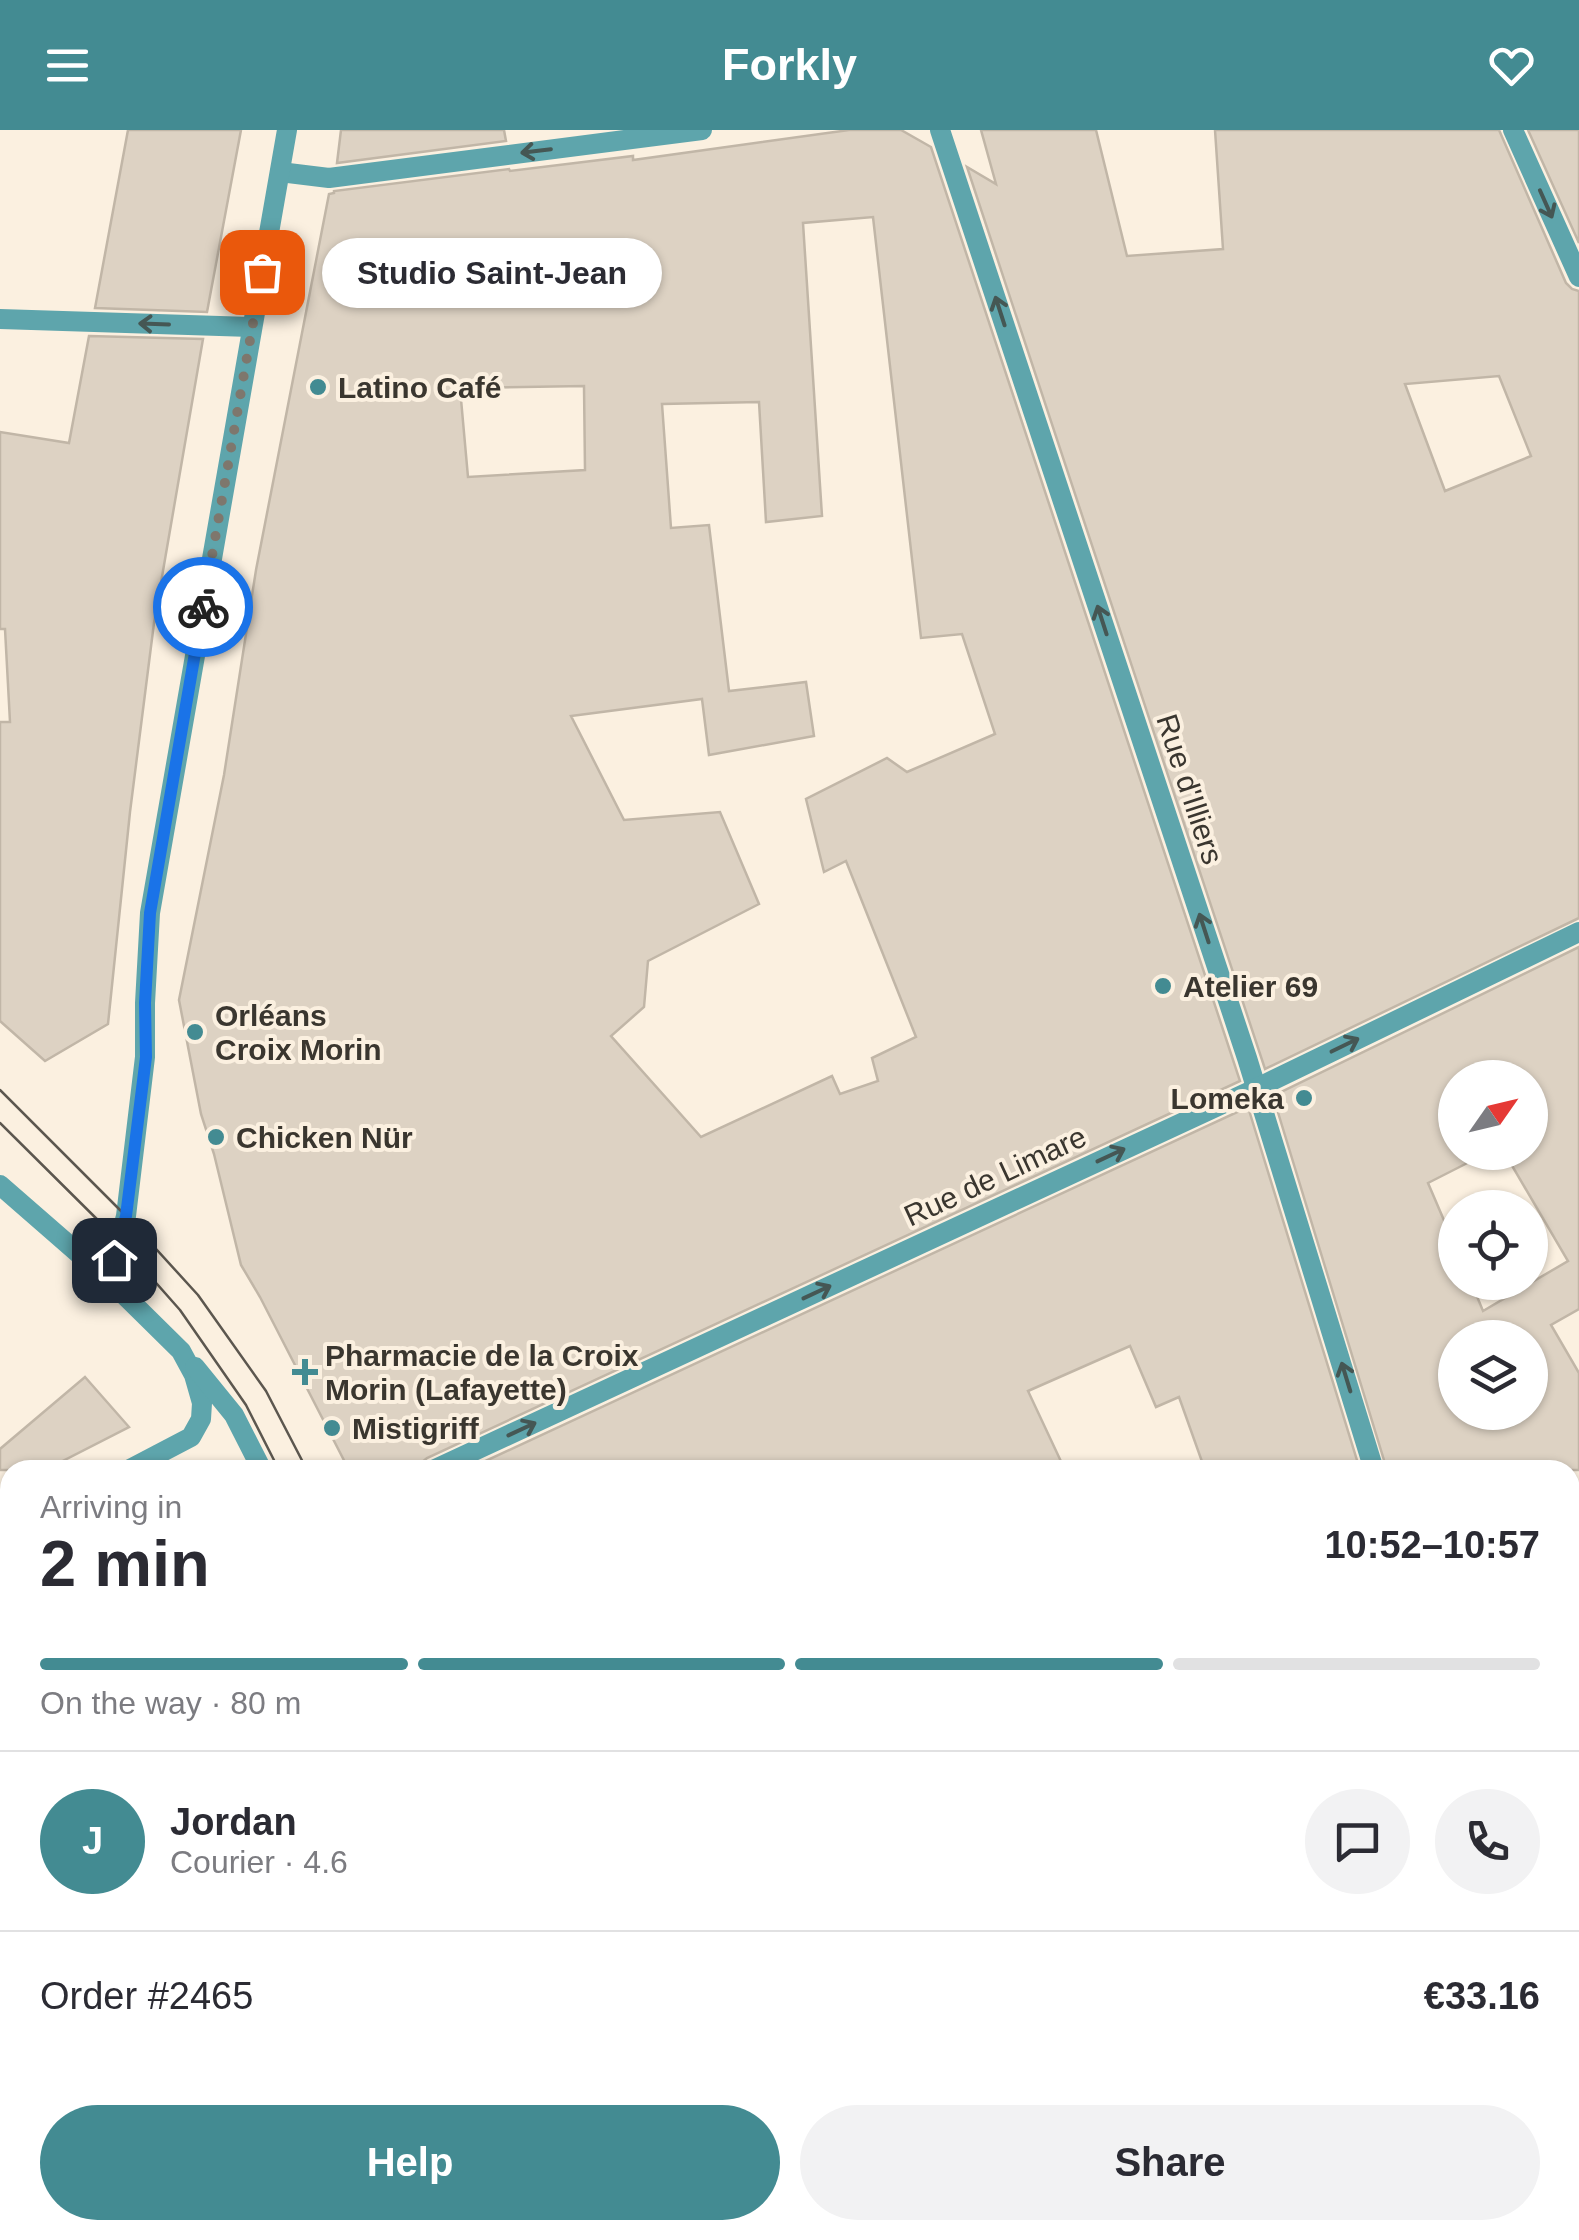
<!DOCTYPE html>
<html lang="en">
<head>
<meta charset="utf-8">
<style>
  body { margin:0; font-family:Helvetica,sans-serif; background:#f2f2f3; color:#2b2b33; height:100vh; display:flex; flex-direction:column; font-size:38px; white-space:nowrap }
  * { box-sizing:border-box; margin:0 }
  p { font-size:32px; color:#7c7c81 }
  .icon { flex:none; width:55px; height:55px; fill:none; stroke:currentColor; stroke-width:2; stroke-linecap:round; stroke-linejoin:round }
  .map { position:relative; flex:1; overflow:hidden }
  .details { position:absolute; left:0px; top:1330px; width:1580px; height:780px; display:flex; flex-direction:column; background:#fff; border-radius:30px 30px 0 0; box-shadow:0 2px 8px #0004 }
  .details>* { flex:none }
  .needle { width:65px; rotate:56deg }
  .fabs { position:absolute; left:1438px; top:930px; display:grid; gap:20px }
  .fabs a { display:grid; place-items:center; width:110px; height:110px; border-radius:50%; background:#fff; box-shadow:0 2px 8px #0004; font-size:50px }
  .pin { position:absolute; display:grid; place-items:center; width:85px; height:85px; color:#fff; margin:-42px; border-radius:20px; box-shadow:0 5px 15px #0006 }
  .courier { position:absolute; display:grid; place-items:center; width:100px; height:100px; margin:-50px; border:8px solid #1a73e8; border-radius:50%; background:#fff; color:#222; box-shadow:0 2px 12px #0007 }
  .bubble { position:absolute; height:70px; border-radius:35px; background:#fff; box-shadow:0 2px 8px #0004; font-size:32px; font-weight:700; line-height:70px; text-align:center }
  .head em { font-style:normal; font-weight:700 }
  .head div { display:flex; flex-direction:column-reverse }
  .head { display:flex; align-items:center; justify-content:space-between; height:170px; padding:0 40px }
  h1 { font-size:65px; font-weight:700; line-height:75px }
  .bar { display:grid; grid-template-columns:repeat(4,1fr); gap:15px 10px; align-content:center; height:120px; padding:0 40px }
  .bar i { height:12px; border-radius:8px; background:#e1e1e2 }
  .bar .selected { background:#438b92 }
  .bar p { grid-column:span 4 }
  .line { display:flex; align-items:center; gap:25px; padding:0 40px; border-top:2px solid #e1e1e2 }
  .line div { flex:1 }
  .round { display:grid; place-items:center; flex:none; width:105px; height:105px; border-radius:52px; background:#f2f2f3 }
  .action { display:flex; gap:20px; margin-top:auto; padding:20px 40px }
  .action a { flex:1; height:115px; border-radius:60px; background:#438b92; color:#fff; font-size:40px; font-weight:700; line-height:115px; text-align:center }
  .action a+a { background:#f2f2f3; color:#2b2b33 }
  header { display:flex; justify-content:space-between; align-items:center; height:130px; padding:0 40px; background:#438b92; color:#fff; font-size:45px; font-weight:700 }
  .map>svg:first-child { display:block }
  .building { fill:#ddd2c3; stroke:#c1b6a7; stroke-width:2.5; fill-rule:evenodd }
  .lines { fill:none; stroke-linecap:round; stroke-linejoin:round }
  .street { stroke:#5ea5ac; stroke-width:20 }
  .tram { stroke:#5c574f; stroke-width:2.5 }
  .oneway { stroke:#455754 }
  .done { stroke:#7e776d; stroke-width:10; stroke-dasharray:0 18 }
  .route { stroke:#1a73e8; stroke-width:12 }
  .poi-dot { fill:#438b92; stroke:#fbf0e0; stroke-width:4 }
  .labels { text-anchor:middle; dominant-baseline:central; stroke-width:8; stroke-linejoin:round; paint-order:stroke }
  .poi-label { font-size:30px; font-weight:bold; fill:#3a362f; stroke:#fbf0e0; text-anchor:start }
  .street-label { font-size:30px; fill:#3a362f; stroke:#fbf0e0 }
</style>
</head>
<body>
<header><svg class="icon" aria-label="menu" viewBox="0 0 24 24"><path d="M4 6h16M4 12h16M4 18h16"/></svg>Forkly<svg class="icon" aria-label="heart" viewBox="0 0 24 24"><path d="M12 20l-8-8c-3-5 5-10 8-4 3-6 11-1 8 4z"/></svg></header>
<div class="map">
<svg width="1579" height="2110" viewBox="0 0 1579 2110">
  <rect width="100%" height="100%" fill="#fbf0e0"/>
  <!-- building -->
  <g class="building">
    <path d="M128,0H241L207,182L95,178Z"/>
    <path d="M341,0H504L506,11L337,33Z"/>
    <path d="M849,0H901L931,17L1240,951L427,1328L421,1333L419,1340H349L260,1167L241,1135L214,1024L201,984L179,870L224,645L256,440L329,64L334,63V61L509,39L510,41L633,26V30ZM873,87L921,508L962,504L995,604L907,642L887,628L806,669L824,742L846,731L916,907L872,928L878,951L840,964L832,946L701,1007L611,906L644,877L648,831L759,774L720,682L624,690L571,586L702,569L709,625L814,606L806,552L729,561L709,395L671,398L662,274L759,272L766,392L822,386L803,93ZM584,256L585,340L468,347L460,258Z"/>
    <path d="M981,0H1096L1127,126L1223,119L1215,0H1499L1566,153L1572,159L1579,161V788L1265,939L967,37L996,54ZM1499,246L1531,326L1445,361L1405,254Z"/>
    <path d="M1528,0H1579V113Z"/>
    <path d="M89,206L203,209L154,493L130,682L108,894L45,931L0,891V592H10L5,499H0V302L69,313Z"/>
    <path d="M1579,817V1179L1551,1195L1579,1243V1340H1387L1273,966ZM1455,948H1530V1022H1504L1568,1131L1483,1181L1471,1152H1455V1116L1428,1053L1489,1022H1455ZM1455,1208H1530V1282H1455Z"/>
    <path d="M1248,977L1360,1340H1205L1179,1267L1156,1277L1130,1216L1028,1261L1065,1340H466Z"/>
    <path d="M85,1247L129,1297L45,1340H0V1319Z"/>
  </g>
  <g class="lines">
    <!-- street -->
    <g class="street">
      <path d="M940,0L1247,928L1374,1340"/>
      <path d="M1513,0L1579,147"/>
      <path d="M280,42L329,48L702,0"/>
      <path d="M0,189L251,197"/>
      <path d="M0,1055L109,1150L181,1221L194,1245L202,1273L201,1289L191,1307L128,1340"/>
      <path d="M109,1150L126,1086L145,927V873L150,783L287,0"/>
      <path d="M195,1237L234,1285L262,1340"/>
      <path d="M433,1340L1257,958L1579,802"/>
      <path d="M0,1401L10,1397"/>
      <path d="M1570,1573L1579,1569"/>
      <path d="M1570,1928L1579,1955"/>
      <path d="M0,2001L10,1997"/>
      <path d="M610,2100L614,2110"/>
      <path d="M502,2110L520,2100"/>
    </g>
    <!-- tram -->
    <g class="tram">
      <path d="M0,960L126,1086L198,1165L266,1261L307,1340"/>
      <path d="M0,993L119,1111L180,1180L246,1275L279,1340"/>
      <path d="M633,2100L637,2110"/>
      <path d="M661,2100L665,2110"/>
    </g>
  </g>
  <!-- one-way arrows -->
  <defs><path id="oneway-shaft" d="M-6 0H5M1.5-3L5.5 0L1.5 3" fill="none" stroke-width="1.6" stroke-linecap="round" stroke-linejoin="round" transform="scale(2.5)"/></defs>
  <g class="oneway">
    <use href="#oneway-shaft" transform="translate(536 21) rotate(173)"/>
    <use href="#oneway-shaft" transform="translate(1546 74) rotate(66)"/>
    <use href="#oneway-shaft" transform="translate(1000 181) rotate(-108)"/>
    <use href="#oneway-shaft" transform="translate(154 194) rotate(-178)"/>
    <use href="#oneway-shaft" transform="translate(1102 490) rotate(-108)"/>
    <use href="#oneway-shaft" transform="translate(1204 798) rotate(-108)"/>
    <use href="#oneway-shaft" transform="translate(1345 915) rotate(-26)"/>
    <use href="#oneway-shaft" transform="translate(1111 1025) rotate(-25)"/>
    <use href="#oneway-shaft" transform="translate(817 1162) rotate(-25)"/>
    <use href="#oneway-shaft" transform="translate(1346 1247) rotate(-107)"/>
    <use href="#oneway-shaft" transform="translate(522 1299) rotate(-25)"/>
  </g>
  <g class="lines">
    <!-- done -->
    <path class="done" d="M203,477L262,142"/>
    <!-- route -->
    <path class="route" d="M114,1130L126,1086L146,927L145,873L150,783L203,477"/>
  </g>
  <!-- markers -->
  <g class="poi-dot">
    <circle cx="318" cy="257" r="10"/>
    <circle cx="1163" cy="856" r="10"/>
    <circle cx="195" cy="902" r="10"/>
    <circle cx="1304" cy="968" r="10"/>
    <circle cx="216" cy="1007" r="10"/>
    <path d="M300 1227h10v10h10v10h-10v10h-10v-10h-10v-10h10z"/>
    <circle cx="332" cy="1298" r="10"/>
  </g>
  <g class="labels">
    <!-- poi labels -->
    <g class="poi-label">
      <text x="338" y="257">Latino Café</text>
      <text x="1183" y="856">Atelier 69</text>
      <text x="215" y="885">Orléans<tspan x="215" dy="34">Croix Morin</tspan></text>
      <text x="1284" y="968" text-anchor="end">Lomeka</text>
      <text x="236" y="1007">Chicken Nür</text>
      <text x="325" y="1225">Pharmacie de la Croix<tspan x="325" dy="34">Morin (Lafayette)</tspan></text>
      <text x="352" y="1298">Mistigriff</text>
    </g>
    <!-- street labels -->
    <g class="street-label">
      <text transform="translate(1190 659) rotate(72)">Rue d'Illiers</text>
      <text transform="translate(995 1046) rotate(-25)">Rue de Limare</text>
    </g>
  </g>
</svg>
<div class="fabs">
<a><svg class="needle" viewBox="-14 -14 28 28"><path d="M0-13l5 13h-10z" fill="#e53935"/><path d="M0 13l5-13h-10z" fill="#7c7c81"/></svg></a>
<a><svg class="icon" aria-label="locate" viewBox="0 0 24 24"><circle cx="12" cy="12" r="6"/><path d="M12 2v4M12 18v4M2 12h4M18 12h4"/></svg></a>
<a><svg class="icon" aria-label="layers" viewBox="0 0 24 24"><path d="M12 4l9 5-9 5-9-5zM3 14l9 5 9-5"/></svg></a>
</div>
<div class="pin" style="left:262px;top:142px;background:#ea580c"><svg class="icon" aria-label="bag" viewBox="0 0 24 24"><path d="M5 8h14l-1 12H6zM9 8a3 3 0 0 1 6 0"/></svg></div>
<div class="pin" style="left:114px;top:1130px;background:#1f2937"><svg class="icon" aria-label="home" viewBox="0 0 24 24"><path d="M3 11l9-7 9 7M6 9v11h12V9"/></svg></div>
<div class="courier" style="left:203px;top:477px"><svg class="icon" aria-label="bike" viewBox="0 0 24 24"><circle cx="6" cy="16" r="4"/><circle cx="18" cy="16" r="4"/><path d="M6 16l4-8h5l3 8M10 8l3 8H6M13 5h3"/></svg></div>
<div class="bubble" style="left:322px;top:108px;width:340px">Studio Saint-Jean</div>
<section class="details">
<div class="head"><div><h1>2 min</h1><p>Arriving in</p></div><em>10:52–10:57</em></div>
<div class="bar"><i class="selected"></i><i class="selected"></i><i class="selected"></i><i></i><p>On the way · 80 m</p></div>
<div class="line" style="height:180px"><b class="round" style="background:#438b92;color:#fff">J</b><div><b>Jordan</b><p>Courier · 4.6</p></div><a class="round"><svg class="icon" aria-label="chat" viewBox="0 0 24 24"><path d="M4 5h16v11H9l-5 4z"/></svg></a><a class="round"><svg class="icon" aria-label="phone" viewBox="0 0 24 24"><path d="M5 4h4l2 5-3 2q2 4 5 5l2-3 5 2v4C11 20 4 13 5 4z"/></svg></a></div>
<div class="line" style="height:130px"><div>Order #2465</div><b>€33.16</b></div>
<div class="action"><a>Help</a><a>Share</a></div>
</section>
</div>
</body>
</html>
